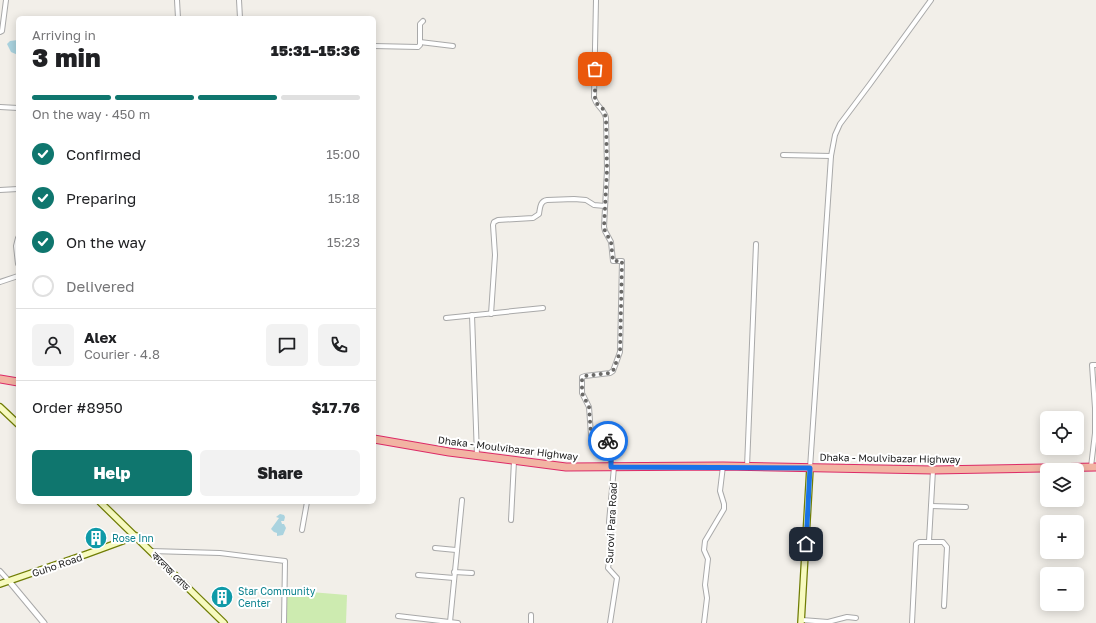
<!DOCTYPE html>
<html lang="en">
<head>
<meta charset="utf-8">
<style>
  body { margin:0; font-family:"Golos Text","Noto Sans Bengali",sans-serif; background:#f2f2f2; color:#202124; height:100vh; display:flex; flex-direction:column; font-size:15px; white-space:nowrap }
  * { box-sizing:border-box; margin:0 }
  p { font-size:13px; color:#757577 }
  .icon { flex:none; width:22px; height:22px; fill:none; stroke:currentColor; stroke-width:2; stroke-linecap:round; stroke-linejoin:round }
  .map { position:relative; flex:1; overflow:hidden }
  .side { position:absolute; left:16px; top:16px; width:360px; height:488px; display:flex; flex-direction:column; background:#fff; border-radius:6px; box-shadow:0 2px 10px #0003 }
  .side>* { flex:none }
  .tools { position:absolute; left:1040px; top:411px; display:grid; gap:8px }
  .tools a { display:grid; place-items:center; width:44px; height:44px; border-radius:6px; background:#fff; box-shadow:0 2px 10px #0003; font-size:20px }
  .pin { position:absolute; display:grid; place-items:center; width:34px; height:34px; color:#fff; margin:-17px; border-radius:8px; box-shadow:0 2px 6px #0006 }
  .courier { position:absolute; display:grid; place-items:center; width:40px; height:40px; margin:-20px; border:3px solid #1a73e8; border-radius:50%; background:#fff; color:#222; box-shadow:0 1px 5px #0007 }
  .overview em { font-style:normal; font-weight:800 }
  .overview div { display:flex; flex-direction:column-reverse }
  .overview { display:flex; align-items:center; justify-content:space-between; height:68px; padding:0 16px }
  h1 { font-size:26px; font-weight:800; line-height:30px }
  .bar { display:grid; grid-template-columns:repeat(4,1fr); gap:6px 4px; align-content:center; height:48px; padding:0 16px }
  .bar i { height:5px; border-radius:3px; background:#e0e0e0 }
  .bar .current { background:#0f766e }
  .bar p { grid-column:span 4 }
  .line { display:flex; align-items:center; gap:10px; padding:0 16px; border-top:1px solid #e0e0e0 }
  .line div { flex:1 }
  .round { display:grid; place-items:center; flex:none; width:42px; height:42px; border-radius:6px; background:#f2f2f2 }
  ol { padding:0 16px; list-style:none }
  li { display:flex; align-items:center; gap:12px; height:44px }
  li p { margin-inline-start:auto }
  li .icon { padding:4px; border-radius:50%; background:#0f766e; color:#fff; stroke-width:4 }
  li:last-child { color:#757577 }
  li i { width:22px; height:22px; border:2px solid #e0e0e0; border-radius:50% }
  .cta { display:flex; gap:8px; margin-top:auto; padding:8px 16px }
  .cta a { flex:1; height:46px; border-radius:6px; background:#0f766e; color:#fff; font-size:16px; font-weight:800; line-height:46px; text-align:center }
  .cta a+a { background:#f2f2f2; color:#202124 }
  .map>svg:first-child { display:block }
  .grass { fill:#cdebb0 }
  .water { fill:#aad3df }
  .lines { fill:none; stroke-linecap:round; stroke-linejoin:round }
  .minor-casing { stroke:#a9a9a9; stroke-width:6 }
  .tertiary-casing { stroke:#a9a9a9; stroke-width:7 }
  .secondary-casing { stroke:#707d05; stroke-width:8 }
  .trunk-casing { stroke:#dc2a67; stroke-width:9 }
  .minor { stroke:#fff; stroke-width:4 }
  .tertiary { stroke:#fff; stroke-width:5 }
  .secondary { stroke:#f7fabf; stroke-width:5.5 }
  .trunk { stroke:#f2b4a3; stroke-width:7 }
  .done { stroke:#6b6a68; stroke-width:4; stroke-dasharray:0 7.2 }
  .route { stroke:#1a73e8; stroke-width:5 }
  .labels { text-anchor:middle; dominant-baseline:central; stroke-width:4; stroke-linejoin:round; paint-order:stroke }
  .street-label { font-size:10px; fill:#222; stroke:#fff }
  .culture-label { font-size:10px; fill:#0d838f; stroke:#fff; text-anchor:start }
</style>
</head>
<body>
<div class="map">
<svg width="1096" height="623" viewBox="0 0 1096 623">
  <rect width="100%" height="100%" fill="#f2efe9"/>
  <!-- grass -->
  <path class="grass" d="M286,590L347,595L346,623H285Z"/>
  <!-- water -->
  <g class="water">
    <path d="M18,40V55L11,52L7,44L10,41Z"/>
    <path d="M280,514L284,515L285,517L284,521H281L282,524H284L286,528L283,535L277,536V533L274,532L271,529L279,518L276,517Z"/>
  </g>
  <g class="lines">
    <!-- minor casing -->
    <g class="minor-casing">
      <g id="minor">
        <path d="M177,0L178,18"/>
        <path d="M239,0L240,18"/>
        <path d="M596,0L594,97C596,107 604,108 606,118L607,170L604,227L605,231L611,242L613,261H622L620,352L613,371L610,373L585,376L582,377V393L589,407L591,435C596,445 603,438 610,443L611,467"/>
        <path d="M0,32L2,31L6,0"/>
        <path d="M420,42L453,46"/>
        <path d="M374,46L418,47L420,45V24L423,21"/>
        <path d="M0,107L18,108"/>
        <path d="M783,155L831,156"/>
        <path d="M0,190L18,189"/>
        <path d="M18,238L16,246L18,264"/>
        <path d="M0,282L18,276"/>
        <path d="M491,314L495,255L493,225L494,222L498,220L533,218L539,214C540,208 540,201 547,200L574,199L586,200L594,205L605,206"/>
        <path d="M472,315L477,456"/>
        <path d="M446,318L543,308"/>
        <path d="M747,467L756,244"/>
        <path d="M1091,467L1095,433V408L1092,365H1096"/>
        <path d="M810,468L831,156L835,135L840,124L870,84L931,0"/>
        <path d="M931,506L966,507"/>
        <path d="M511,520L514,461"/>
        <path d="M302,530L307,502"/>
        <path d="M929,541L933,470"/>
        <path d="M435,548L456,550"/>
        <path d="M151,551L220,553L285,561L284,623"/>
        <path d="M0,571L9,581"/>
        <path d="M454,572L472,573"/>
        <path d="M418,575L454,578"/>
        <path d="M398,616L458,623"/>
        <path d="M802,620L828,622L847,617L856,618"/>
        <path d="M450,622L462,500"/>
        <path d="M531,623V615"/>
        <path d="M610,623L617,578L608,568L612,542L609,522L614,467"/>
        <path d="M704,623L707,598L705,585L708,559L704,550L705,541L724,509V504L720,491L723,466"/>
        <path d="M912,623L916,544L919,542H943L947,547L944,606"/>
      </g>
    </g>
    <!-- tertiary casing -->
    <g class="tertiary-casing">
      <path id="tertiary" d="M9,581L44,623"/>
    </g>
    <!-- secondary casing -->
    <g class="secondary-casing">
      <g id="secondary">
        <path d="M0,407L18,424"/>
        <path d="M100,502L224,623"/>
        <path d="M0,584L87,554L136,536"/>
        <path d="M801,623L810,468"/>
      </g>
    </g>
    <!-- trunk casing -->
    <g class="trunk-casing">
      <g id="trunk">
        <path d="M0,379L18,382"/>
        <path d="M374,439L449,452L566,467L723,466L933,470L1096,467"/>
      </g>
    </g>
    <!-- minor -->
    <use href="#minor" class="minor"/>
    <!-- tertiary -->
    <use href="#tertiary" class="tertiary"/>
    <!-- secondary -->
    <use href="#secondary" class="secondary"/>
    <!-- trunk -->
    <use href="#trunk" class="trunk"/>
  </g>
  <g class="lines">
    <!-- done -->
    <path class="done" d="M595,69V102L603,109L606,118L607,170L604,227L605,231L611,242L613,261H622L620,352L613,371L610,373L585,376L582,378V393L589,407L591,435C595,442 601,441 608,441"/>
    <!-- route -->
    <path class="route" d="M608,441L611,446V467L810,468L806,544"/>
  </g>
  <!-- icons -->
  <defs>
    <g id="building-disc" transform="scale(1.15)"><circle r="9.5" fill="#0f9aa8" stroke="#fff"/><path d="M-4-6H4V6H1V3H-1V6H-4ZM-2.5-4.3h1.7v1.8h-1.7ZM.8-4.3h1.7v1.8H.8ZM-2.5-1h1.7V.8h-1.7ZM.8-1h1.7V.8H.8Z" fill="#fff"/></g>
  </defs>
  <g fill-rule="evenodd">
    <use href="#building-disc" x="96" y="538"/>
    <use href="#building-disc" x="222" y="597"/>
  </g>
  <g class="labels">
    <!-- street labels -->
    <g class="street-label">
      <text transform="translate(508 448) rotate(7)">Dhaka - Moulvibazar Highway</text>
      <text transform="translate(890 458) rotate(1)">Dhaka - Moulvibazar Highway</text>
      <text transform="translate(611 523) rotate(-87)">Surovi Para Road</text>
      <text transform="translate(57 565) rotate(-19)">Guho Road</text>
      <text transform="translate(171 571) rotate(45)">কলেজ রোড</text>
    </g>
    <!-- culture labels -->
    <g class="culture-label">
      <text x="112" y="538">Rose Inn</text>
      <text x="238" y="591">Star Community<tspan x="238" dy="12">Center</tspan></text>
    </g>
  </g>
</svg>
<div class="tools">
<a><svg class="icon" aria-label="locate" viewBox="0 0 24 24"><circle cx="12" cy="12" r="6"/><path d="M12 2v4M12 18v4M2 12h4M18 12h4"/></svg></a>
<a><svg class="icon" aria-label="layers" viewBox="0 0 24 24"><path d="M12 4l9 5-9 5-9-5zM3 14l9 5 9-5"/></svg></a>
<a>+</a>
<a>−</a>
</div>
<div class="pin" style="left:595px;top:69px;background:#ea580c"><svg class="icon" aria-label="bag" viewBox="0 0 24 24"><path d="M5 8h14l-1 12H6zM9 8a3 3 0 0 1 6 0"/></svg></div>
<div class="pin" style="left:806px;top:544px;background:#1f2937"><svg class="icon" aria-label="home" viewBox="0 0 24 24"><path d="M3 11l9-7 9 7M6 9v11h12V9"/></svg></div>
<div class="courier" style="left:608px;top:441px"><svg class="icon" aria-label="bike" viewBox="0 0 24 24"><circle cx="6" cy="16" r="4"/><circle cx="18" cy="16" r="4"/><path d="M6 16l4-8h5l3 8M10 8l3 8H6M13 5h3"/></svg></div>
<section class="side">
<div class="overview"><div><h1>3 min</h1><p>Arriving in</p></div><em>15:31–15:36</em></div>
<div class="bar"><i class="current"></i><i class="current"></i><i class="current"></i><i></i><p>On the way · 450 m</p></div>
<ol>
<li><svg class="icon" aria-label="check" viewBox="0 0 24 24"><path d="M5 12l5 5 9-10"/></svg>Confirmed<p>15:00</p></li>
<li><svg class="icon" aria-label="check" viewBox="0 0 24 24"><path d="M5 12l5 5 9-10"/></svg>Preparing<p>15:18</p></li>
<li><svg class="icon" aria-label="check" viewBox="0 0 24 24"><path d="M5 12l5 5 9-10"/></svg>On the way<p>15:23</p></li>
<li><i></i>Delivered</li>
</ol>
<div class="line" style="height:72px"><a class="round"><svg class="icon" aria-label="person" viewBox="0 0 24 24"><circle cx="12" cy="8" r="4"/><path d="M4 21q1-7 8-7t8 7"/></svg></a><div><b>Alex</b><p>Courier · 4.8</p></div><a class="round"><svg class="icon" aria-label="chat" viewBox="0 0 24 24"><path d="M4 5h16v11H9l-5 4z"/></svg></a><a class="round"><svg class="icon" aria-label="phone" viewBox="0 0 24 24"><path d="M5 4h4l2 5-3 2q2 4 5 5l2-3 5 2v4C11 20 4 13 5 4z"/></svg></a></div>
<div class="line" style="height:52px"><div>Order #8950</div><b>$17.76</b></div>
<div class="cta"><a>Help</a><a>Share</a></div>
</section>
</div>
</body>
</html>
